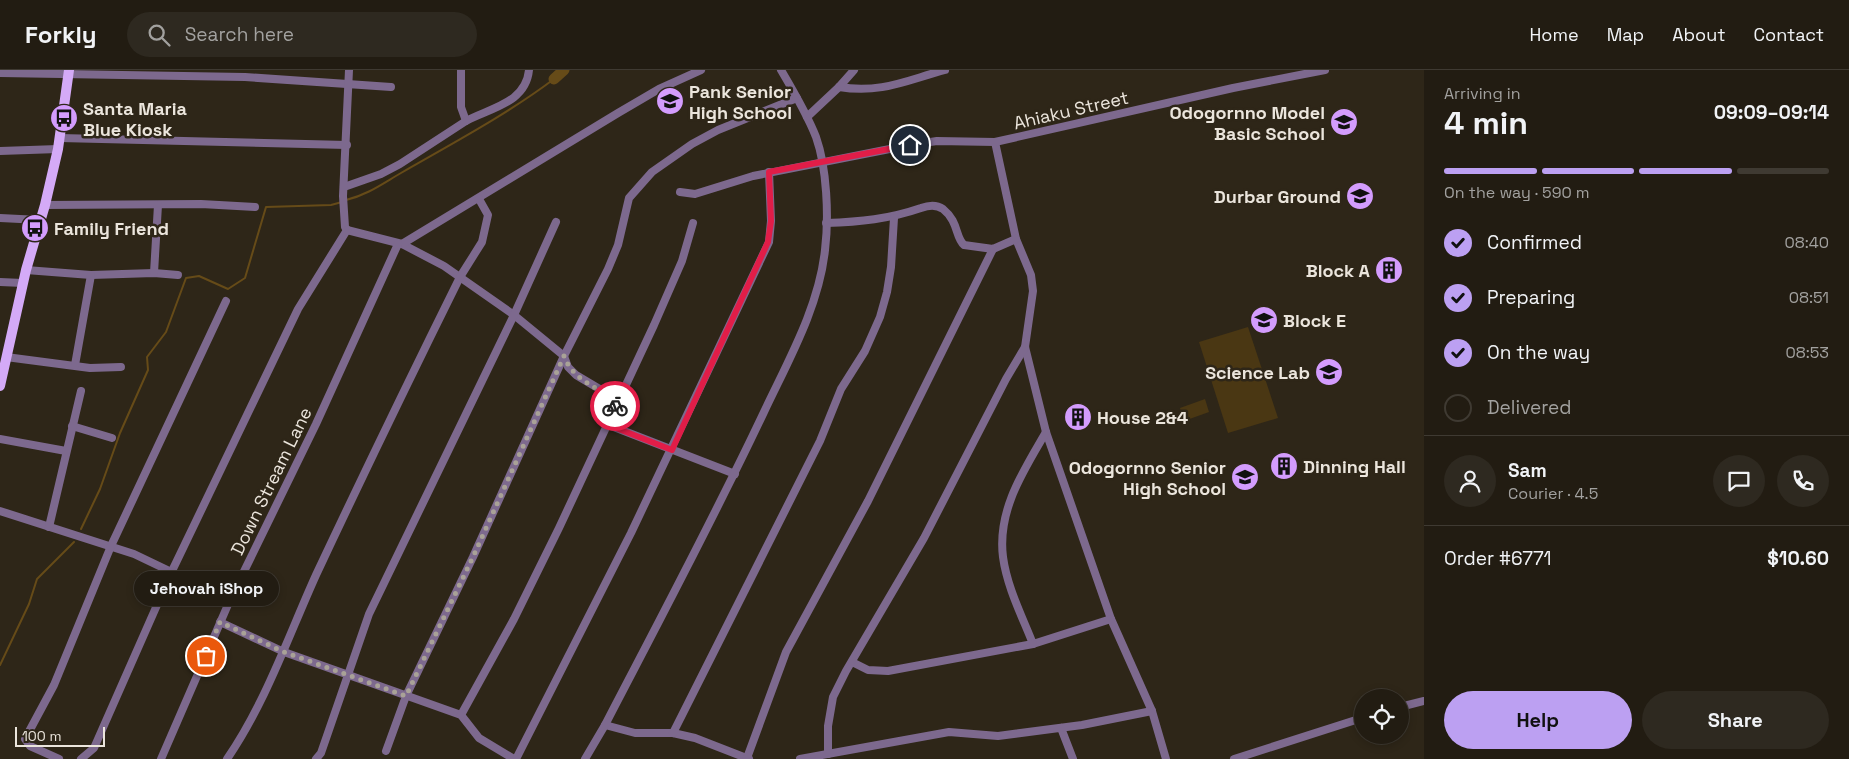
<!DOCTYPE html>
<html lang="en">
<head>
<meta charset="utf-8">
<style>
  body { margin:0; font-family:"Space Grotesk",sans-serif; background:#2e2920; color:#f1f3f6; height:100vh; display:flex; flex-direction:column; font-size:19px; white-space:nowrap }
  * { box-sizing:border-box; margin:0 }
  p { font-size:16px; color:#a2a19f }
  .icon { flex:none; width:28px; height:28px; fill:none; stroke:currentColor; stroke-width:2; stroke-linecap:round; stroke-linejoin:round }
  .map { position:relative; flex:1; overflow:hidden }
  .details { display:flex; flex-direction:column; background:#221c12; width:425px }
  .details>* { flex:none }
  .tools { position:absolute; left:1354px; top:619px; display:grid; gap:10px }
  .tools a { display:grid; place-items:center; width:55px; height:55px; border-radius:50%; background:#221c12; box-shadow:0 2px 8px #0003,0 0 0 1px #3f3a32; font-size:25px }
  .scale { position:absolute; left:15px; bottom:12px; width:90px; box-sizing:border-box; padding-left:5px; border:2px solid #ebe5dc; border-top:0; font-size:14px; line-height:18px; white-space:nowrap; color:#ebe5dc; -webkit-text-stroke:4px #2e2618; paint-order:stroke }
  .pin { position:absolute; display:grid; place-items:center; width:42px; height:42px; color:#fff; margin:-21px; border:2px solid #fff; border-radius:50%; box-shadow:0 1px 5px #0007 }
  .courier { position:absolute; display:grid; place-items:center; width:50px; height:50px; margin:-25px; border:4px solid #e11d48; border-radius:50%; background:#fff; color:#222; box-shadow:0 1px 6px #0007 }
  .bubble { position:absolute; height:35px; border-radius:18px; background:#221c12; box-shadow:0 2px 8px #0003,0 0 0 1px #3f3a32; font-size:16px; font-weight:700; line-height:35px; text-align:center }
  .summary em { font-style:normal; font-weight:700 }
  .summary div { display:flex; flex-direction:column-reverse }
  .summary { display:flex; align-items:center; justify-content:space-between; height:85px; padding:0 20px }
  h1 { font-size:32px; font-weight:700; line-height:38px }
  .bar { display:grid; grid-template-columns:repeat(4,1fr); gap:8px 5px; align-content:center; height:60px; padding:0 20px }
  .bar i { height:6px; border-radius:4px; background:#3f3a32 }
  .bar .current { background:#bca0f2 }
  .bar p { grid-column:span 4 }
  .line { display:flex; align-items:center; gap:12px; padding:0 20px; border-top:1px solid #3f3a32 }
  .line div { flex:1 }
  .round { display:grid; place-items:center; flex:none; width:52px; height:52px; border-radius:26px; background:#2e2920 }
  ol { padding:0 20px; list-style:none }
  li { display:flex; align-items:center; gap:15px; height:55px }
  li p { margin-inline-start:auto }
  li .icon { padding:5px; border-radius:50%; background:#bca0f2; color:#111; stroke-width:4 }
  li:last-child { color:#a2a19f }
  li i { width:28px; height:28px; border:2px solid #3f3a32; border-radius:50% }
  .button { display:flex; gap:10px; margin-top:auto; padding:10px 20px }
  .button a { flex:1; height:58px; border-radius:30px; background:#bca0f2; color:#111; font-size:20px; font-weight:700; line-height:58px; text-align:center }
  .button a+a { background:#2e2920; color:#f1f3f6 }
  header { display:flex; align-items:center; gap:30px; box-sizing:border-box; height:70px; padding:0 25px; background:#221c12; border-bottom:1px solid #3f3a32 }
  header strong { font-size:24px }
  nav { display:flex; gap:28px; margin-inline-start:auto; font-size:18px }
  .search { width:350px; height:45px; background:#2e2920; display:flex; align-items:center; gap:12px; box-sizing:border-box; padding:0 18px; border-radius:28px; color:#a2a19f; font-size:19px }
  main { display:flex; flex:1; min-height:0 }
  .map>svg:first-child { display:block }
  .green { fill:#4a3713 }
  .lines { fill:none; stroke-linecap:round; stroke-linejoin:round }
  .stream { stroke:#664b18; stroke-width:2 }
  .river { stroke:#664b18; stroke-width:11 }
  .minor { stroke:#7d698e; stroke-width:8 }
  .major { stroke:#d4aaf7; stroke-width:10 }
  .done { stroke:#a9a297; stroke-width:5; stroke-dasharray:0 9 }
  .route { stroke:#e11d48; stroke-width:6 }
  .labels { text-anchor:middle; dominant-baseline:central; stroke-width:5; stroke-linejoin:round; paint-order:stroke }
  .poi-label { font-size:18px; font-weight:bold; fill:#ebe5dc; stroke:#2e2618; text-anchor:start }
  .street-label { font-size:18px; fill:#ebe5dc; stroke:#2e2618 }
</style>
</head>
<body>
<header>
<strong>Forkly</strong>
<div class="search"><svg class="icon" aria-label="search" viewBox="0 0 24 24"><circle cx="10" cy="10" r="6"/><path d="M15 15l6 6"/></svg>Search here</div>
<nav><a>Home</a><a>Map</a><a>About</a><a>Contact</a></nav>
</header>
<main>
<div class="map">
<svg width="1424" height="689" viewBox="0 0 1424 689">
  <rect width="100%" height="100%" fill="#2e2618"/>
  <!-- green -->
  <g class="green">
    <path d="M1248,257L1278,348L1228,363L1199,272Z"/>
    <path d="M1205,329L1209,342L1184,351L1180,338Z"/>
  </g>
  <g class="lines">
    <!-- stream -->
    <g class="stream">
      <path d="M346,130C367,125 382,114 401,103C453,73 506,45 554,9"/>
      <path d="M81,459L100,419L120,363L148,300L147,287L166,262L186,208L199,206L228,219L245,208L266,137L331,135L342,132"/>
      <path d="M0,595L29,534L37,509L74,472"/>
    </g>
    <!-- river -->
    <path class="river" d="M554,9L564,0"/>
    <!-- minor -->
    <g class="minor">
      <path d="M461,0V37L466,51C490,38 526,33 529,0"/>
      <path d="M0,3L245,7L391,17"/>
      <path d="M839,17C881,24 907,10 945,0"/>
      <path d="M807,47L839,17L854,0"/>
      <path d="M60,68L347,75"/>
      <path d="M995,72L1016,169L1031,205L1033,221L1025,277L1046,362L1111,549L1152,641L1166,689"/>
      <path d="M0,81L58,79"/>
      <path d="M344,117L381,104L400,94L466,51"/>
      <path d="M680,122L695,124L753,106L910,75L937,71L995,72L1233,18L1325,0"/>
      <path d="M45,135L201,134L255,137"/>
      <path d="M0,148L40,150"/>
      <path d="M826,153C860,152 889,149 921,138C929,135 936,134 943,139C959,152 955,167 964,175L993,179L1016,169"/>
      <path d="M347,160L402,174L444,196L514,245L564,286L568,297L576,305L618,330"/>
      <path d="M347,160L345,157L343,126L349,0"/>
      <path d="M402,174L618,43L659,19L701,0"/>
      <path d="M26,200L91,205L154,203L178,205"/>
      <path d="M154,203L158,135"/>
      <path d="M0,212L23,213"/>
      <path d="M6,287L90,298L121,297"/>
      <path d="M75,295L91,205"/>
      <path d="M606,354L735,404"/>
      <path d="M72,356L112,368"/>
      <path d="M1046,362C1024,400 997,440 1003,487C1007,517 1022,546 1033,574L1111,549"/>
      <path d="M0,369L66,381"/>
      <path d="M0,441L134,484L230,530"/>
      <path d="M49,457L81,321"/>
      <path d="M220,552L284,582L461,645L479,668L514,689"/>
      <path d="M852,592L868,600L888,601L1033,574"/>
      <path d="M1400,637L1424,631"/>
      <path d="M461,645L514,549L559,458L654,255L682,191L693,153"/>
      <path d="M605,655L635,663H673L695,668L749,689"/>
      <path d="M1061,658L1073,689"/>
      <path d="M673,663L820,371L841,319L865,281L880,247L887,222L891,197L894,148"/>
      <path d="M386,681L406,626L473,487L564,286L608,199L618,175L629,128L652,102L692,74L718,60L797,28"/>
      <path d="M828,684V656L833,627L846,601L924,468L1006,309L1025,277"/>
      <path d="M747,688L786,582L868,431L993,179"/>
      <path d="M59,689L30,676L25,669L54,615L111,476L226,231"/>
      <path d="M81,689L94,678L172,501L298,239L347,160"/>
      <path d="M161,689L230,530L316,354L398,174"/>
      <path d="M227,689C266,632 288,567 316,505C363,405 411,306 460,207L482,172L488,145L479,129"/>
      <path d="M316,689L321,683L369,544L514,245L556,152"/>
      <path d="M516,689L631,463L769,172L771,151L769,102"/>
      <path d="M585,689L605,655C659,551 714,448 764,342C788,291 819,237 825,180C829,147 827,98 816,67C807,44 794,22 781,0"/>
      <path d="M800,689L949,662L998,666L1082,655L1152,641"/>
      <path d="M1234,689L1362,648"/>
    </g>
    <!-- major -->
    <path class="major" d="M0,316L26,200L45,135L58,79L69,0"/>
  </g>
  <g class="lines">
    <!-- done -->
    <path class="done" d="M206,586L220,552L284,582L406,626L473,487L564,286C572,309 598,319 618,330L615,336"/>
    <!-- route -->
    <path class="route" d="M615,336L606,354L672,380L768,172L771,151L769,102L910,75"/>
  </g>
  <!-- icons -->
  <defs>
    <g id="school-disc" transform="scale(1.4375)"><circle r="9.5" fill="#d39cfd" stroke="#2e2618"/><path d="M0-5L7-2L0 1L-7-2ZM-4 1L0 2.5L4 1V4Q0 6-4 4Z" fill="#111"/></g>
    <g id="bus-disc" transform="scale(1.4375)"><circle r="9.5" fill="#d39cfd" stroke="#2e2618"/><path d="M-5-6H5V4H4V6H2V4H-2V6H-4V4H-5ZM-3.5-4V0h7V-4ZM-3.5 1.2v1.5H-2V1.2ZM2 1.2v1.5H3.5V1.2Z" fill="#111"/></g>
    <g id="building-disc" transform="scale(1.4375)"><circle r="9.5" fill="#d39cfd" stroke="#2e2618"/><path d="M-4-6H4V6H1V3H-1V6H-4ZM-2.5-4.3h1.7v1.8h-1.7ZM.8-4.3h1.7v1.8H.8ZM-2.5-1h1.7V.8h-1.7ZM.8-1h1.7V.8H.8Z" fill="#111"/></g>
  </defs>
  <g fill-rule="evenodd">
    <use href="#school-disc" x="670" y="31"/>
    <use href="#bus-disc" x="64" y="48"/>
    <use href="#school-disc" x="1344" y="52"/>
    <use href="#school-disc" x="1360" y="126"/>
    <use href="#bus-disc" x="35" y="158"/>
    <use href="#building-disc" x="1389" y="200"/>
    <use href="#school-disc" x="1264" y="250"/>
    <use href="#school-disc" x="1329" y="302"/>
    <use href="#building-disc" x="1078" y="347"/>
    <use href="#building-disc" x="1284" y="396"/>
    <use href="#school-disc" x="1245" y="407"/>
  </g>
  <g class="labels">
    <!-- poi labels -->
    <g class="poi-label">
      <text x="689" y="21">Pank Senior<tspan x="689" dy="21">High School</tspan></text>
      <text x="83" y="38">Santa Maria<tspan x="83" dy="21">Blue Kiosk</tspan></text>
      <text x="1325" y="42" text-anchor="end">Odogornno Model<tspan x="1325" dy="21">Basic School</tspan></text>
      <text x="1341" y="126" text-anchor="end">Durbar Ground</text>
      <text x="54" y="158">Family Friend</text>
      <text x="1370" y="200" text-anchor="end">Block A</text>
      <text x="1283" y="250">Block E</text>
      <text x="1310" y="302" text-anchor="end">Science Lab</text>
      <text x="1097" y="347">House 2&amp;4</text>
      <text x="1303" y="396">Dinning Hall</text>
      <text x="1226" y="397" text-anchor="end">Odogornno Senior<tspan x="1226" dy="21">High School</tspan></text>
    </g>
    <!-- street labels -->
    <g class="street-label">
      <text transform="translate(1071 40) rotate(-13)">Ahiaku Street</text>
      <text transform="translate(271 411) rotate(-64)">Down Stream Lane</text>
    </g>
  </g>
</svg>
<div class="tools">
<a><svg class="icon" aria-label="locate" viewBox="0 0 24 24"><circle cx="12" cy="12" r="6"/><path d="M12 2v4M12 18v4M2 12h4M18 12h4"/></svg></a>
</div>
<div class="scale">100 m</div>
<div class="pin" style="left:206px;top:586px;background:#ea580c"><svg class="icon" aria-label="bag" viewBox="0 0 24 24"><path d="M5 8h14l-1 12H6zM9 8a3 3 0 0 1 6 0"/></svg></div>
<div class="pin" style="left:910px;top:75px;background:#1f2937"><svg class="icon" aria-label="home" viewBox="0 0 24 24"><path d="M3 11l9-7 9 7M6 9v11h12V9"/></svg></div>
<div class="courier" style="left:615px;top:336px"><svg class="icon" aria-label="bike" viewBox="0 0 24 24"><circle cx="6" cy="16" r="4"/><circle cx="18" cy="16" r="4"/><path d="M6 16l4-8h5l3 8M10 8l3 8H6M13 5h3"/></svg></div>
<div class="bubble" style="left:134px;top:501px;width:145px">Jehovah iShop</div>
</div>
<section class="details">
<div class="summary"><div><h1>4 min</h1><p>Arriving in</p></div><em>09:09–09:14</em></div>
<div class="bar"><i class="current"></i><i class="current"></i><i class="current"></i><i></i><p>On the way · 590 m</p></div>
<ol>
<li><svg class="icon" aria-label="check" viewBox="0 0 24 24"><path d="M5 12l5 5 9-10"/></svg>Confirmed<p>08:40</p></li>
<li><svg class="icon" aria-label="check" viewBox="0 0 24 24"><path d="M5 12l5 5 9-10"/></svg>Preparing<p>08:51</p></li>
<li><svg class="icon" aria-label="check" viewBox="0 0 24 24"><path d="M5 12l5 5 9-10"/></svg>On the way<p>08:53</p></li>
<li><i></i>Delivered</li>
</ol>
<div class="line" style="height:90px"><a class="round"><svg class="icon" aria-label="person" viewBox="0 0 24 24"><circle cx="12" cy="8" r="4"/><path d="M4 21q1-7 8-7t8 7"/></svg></a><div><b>Sam</b><p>Courier · 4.5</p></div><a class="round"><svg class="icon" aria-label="chat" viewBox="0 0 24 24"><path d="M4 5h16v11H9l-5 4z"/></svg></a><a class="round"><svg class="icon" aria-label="phone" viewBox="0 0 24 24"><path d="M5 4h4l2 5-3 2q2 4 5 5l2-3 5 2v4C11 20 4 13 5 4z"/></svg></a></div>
<div class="line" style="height:65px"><div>Order #6771</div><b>$10.60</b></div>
<div class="button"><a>Help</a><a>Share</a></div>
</section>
</main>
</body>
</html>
